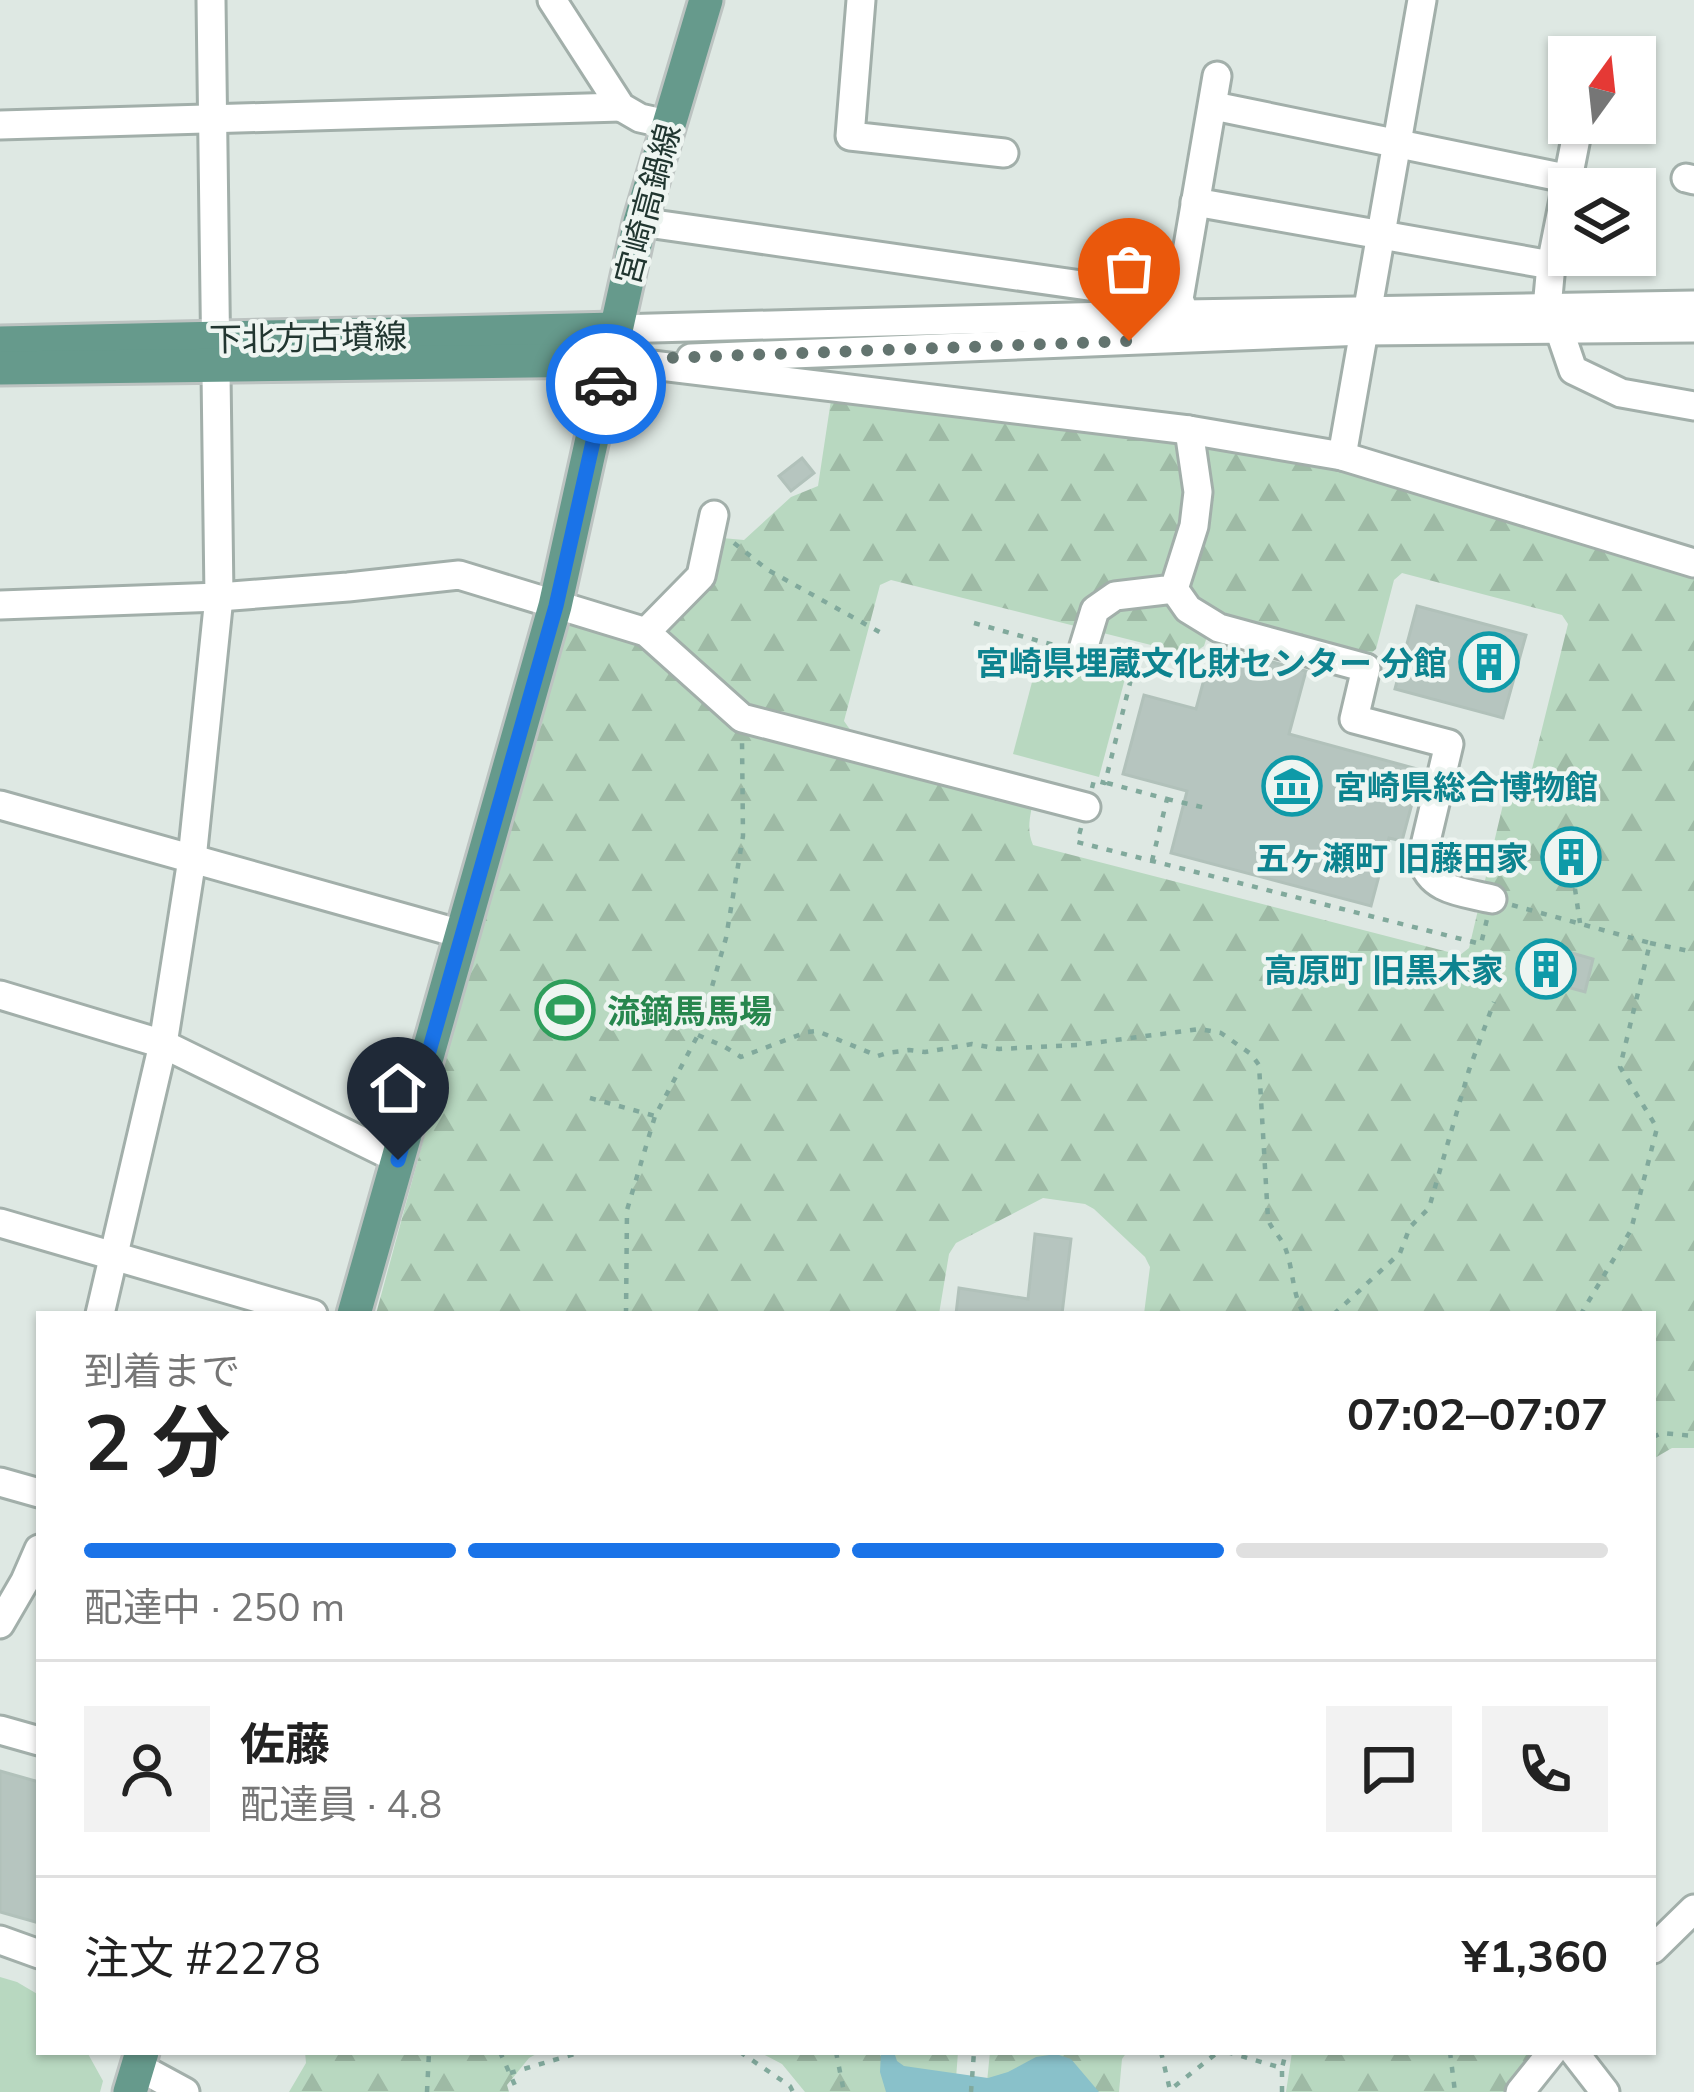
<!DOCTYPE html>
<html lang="ja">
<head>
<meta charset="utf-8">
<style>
  body { margin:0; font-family:Mulish,"Noto Sans JP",sans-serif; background:#f2f2f2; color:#222; height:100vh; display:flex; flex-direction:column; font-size:45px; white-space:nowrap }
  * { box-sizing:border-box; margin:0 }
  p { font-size:39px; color:#767676 }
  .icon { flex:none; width:66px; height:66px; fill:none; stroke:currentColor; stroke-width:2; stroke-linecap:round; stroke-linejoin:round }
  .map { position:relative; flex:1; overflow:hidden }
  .details { position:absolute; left:36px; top:1311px; width:1620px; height:744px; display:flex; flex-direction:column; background:#fff; border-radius:0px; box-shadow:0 3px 9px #0004 }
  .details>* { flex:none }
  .needle { width:78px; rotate:15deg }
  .tools { position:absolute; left:1548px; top:36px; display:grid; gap:24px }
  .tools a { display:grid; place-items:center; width:108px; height:108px; border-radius:0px; background:#fff; box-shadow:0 3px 9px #0004; font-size:60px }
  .pin { position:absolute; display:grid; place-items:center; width:102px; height:102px; color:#fff; margin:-123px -51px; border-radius:50% 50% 50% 0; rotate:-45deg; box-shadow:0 0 12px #0007 }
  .pin .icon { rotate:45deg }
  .courier { position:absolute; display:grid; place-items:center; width:120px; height:120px; margin:-60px; border:9px solid #1a73e8; border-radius:50%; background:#fff; color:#222; box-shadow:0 3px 15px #0007 }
  .headline em { font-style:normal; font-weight:700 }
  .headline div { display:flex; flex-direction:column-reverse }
  .headline { display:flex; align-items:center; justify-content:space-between; height:204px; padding:0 48px }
  h1 { font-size:78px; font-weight:700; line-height:90px }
  .bar { display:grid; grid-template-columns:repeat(4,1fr); gap:18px 12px; align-content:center; height:144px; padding:0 48px }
  .bar i { height:15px; border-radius:9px; background:#e0e0e0 }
  .bar .active { background:#1a73e8 }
  .bar p { grid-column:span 4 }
  .line { display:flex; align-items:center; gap:30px; padding:0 48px; border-top:3px solid #e0e0e0 }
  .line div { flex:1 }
  .round { display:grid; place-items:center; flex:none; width:126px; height:126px; border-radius:0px; background:#f2f2f2 }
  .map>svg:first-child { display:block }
  .green { fill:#b8d8c0 }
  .forest { fill:url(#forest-firs); fill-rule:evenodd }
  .water { fill:#89c1ca }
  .building { fill:#b6c5bf; stroke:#b1c1ba; stroke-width:3 }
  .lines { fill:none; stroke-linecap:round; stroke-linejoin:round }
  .minor-casing { stroke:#a2afaa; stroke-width:33 }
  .major-casing { stroke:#bcc3c1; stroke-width:39 }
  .path { stroke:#81a99c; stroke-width:4.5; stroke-dasharray:6 9; stroke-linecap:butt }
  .minor { stroke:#fff; stroke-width:27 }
  .major { stroke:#669a8c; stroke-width:33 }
  .done { stroke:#63746f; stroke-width:12; stroke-dasharray:0 21.6 }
  .route { stroke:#1a73e8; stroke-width:15 }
  .labels { text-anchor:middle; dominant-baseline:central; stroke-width:9; stroke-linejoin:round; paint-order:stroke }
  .street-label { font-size:33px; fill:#213630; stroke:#eef5f1 }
  .culture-label { font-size:33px; font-weight:bold; fill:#0d838f; stroke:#eef5f1; text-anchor:end }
  .leisure-label { font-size:33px; font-weight:bold; fill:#27864d; stroke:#eef5f1; text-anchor:start }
</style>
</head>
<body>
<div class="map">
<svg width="1694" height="2092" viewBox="0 0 1694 2092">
  <defs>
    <pattern id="forest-firs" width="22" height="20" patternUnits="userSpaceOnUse" patternTransform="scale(3)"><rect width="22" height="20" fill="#b8d8c0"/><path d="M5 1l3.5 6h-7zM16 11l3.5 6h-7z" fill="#9ebaa5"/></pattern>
  </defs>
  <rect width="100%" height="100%" fill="#dee8e3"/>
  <!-- green -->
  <g class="green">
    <path d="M1041,648L1127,671L1099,777L1013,754Z"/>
    <path d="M0,1977L17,1982L39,1995V2052H87L103,2081L100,2092H0Z"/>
  </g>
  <!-- forest -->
  <g class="forest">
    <path d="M831,400L1212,449L1341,469L1694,575V1448H1672L1653,1459V1314H1144L1150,1267L1145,1257L1094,1209L1085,1204L1043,1198L956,1243L949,1254L939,1314H376L566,614L643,620L722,538L744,540L791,497L818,486ZM1402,573L1562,615L1568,624L1530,777L1515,773L1510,775L1469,948L1460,955L1033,845C1022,819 1040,803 1030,778L851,731L844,721L880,585L891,580L1191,655L1204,646L1212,621L1369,655L1376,649L1394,580Z"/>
    <path d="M305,2052H540L529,2058L507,2085L509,2092H289L306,2063Z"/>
    <path d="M759,2052H958L955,2092H805L782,2064Z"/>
    <path d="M990,2052H1127L1122,2059L1119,2092H986Z"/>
    <path d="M1292,2052H1538L1506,2092H1286Z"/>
  </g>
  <!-- water -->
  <path class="water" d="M881,2052H894L897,2061L904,2066L988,2078L1008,2072L1036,2057L1056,2054L1071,2059L1099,2092H886L880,2072Z"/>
  <!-- building -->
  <g class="building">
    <path d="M802,458L814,473L791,491L779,476Z"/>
    <path d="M1417,606L1526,635L1503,718L1395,689Z"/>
    <path d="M1213,646L1306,671L1289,734L1421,770L1402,841L1389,838L1371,906L1171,853L1187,791L1123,774L1144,695L1196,709Z"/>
    <path d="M1553,837L1596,849L1588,877L1546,866Z"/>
    <path d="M1532,952L1566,962L1569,952L1593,959L1585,992L1526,976Z"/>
    <path d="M1035,1234L1071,1239L1062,1314H956L959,1288L1028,1299Z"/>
    <path d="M0,1771L39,1782V1923L0,1912Z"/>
  </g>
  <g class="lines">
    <!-- minor casing -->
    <g class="minor-casing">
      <g id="minor">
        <path d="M552,0L621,107L640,118L667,124"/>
        <path d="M861,0L850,136L1004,153"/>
        <path d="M1214,106L1570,179"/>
        <path d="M1579,123L1551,265L1548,297L1573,370L1621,393L1694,406"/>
        <path d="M0,125L621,107"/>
        <path d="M1686,178L1694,180"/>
        <path d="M1195,202L1551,265"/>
        <path d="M640,222L1179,299"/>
        <path d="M1185,314L1179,299L1217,76"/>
        <path d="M616,329L1185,314L1694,305"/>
        <path d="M691,358L1364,331L1694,328"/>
        <path d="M611,360L1189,430L1342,456L1694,563"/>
        <path d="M1342,456L1422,0"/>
        <path d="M1174,589L1188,609L1219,628L1366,668L1354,719L1449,744L1422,858C1429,891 1463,892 1492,899"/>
        <path d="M0,605L219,597L348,587L459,575L646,632L742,718L1086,807"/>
        <path d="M646,632L701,576L714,515"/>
        <path d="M1080,659L1095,610L1115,596L1174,589L1194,526L1198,492L1189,430"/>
        <path d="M0,805L461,934"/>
        <path d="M0,995L163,1044L398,1159"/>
        <path d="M0,1223L313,1314"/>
        <path d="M100,1314L163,1044L192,859L219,597L211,0"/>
        <path d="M0,1482L39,1493"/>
        <path d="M0,1624L25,1581L39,1549"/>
        <path d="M0,1730L39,1741"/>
        <path d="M0,1940L39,1954"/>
        <path d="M1653,1949L1694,1909"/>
        <path d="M1574,2052L1605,2092"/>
        <path d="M137,2066L185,2092"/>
        <path d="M1520,2092L1552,2052"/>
      </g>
    </g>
    <!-- major casing -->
    <g class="major-casing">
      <g id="major">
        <path d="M0,343L616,329"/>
        <path d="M0,368L611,360"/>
        <path d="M354,1314L555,606L640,222L706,0"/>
        <path d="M130,2092L142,2052"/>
      </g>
    </g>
    <!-- path -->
    <g class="path">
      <path d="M734,543L768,570L883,634"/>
      <path d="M974,623L1061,647"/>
      <path d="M1107,783L1167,799L1152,861"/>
      <path d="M1092,788L1094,780L1105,783L1134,667L1107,660"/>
      <path d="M1167,799L1210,809"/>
      <path d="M1081,828L1077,842L1481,944L1487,919"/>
      <path d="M1579,874L1575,889L1580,923"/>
      <path d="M1512,905L1650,943L1620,1067L1657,1128L1631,1230L1581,1314"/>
      <path d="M1650,943L1694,952"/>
      <path d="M698,1035L725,1047L741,1057L807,1032L817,1031L878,1056L887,1053L909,1050L925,1052L972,1044L999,1049L1077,1045L1200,1029L1221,1033L1251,1054L1259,1065L1268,1219C1271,1229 1279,1235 1284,1245C1294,1268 1291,1292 1304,1314"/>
      <path d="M590,1098L655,1116"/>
      <path d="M626,1314L627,1210L655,1116L698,1035L726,938L743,836L742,740"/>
      <path d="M1334,1314L1400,1253L1410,1227L1429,1208L1469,1070L1494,1002"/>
      <path d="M1653,1437L1662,1433L1694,1436"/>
      <path d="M500,2052L518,2092"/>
      <path d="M740,2052L790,2086L793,2092"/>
      <path d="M836,2052L844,2092"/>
      <path d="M1161,2052L1170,2090L1218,2052"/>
      <path d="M1227,2052L1282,2068L1286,2052"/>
      <path d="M1450,2052L1455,2092"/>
      <path d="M510,2073L581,2052"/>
      <path d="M427,2092L429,2052"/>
      <path d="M971,2092L974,2052"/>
      <path d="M1282,2092V2068"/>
    </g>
    <!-- minor -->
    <use href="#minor" class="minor"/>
    <!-- major -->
    <use href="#major" class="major"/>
  </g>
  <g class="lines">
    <!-- done -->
    <path class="done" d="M606,384L611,360L1129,341"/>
    <!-- route -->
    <path class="route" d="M398,1160L556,606L606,384"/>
  </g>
  <!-- icons -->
  <defs>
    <g id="building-ring" transform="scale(3)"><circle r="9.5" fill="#eef5f1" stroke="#0f9aa8" stroke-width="1.5"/><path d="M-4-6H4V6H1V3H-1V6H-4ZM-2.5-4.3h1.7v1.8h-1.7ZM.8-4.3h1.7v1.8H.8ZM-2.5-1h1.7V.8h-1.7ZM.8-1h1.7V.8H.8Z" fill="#0f9aa8"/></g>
    <g id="museum-ring" transform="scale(3)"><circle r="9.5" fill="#eef5f1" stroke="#0f9aa8" stroke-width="1.5"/><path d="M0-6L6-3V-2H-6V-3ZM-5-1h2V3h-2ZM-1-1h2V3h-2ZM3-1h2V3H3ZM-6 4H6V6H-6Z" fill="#0f9aa8"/></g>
    <g id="stadium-ring" transform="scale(3)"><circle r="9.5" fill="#eef5f1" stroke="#2e9e5b" stroke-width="1.5"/><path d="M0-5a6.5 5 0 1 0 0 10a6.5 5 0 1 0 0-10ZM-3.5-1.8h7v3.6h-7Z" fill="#2e9e5b"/></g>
  </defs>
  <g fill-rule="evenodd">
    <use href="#building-ring" x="1489" y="662"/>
    <use href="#museum-ring" x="1292" y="786"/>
    <use href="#building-ring" x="1571" y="857"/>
    <use href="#building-ring" x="1546" y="969"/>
    <use href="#stadium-ring" x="565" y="1010"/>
  </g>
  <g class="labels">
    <!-- street labels -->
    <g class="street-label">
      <text transform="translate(647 204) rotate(-75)">宮崎高鍋線</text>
      <text transform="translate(308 337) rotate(-1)">下北方古墳線</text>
    </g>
    <!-- culture labels -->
    <g class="culture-label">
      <text x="1447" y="662">宮崎県埋蔵文化財センター 分館</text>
      <text x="1334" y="786" text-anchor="start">宮崎県総合博物館</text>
      <text x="1529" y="857">五ヶ瀬町 旧藤田家</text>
      <text x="1504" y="969">高原町 旧黒木家</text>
    </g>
    <!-- leisure labels -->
    <g class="leisure-label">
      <text x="607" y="1010">流鏑馬馬場</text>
    </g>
  </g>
</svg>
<div class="tools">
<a><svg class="needle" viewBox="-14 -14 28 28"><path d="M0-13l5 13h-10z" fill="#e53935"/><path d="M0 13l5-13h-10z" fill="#767676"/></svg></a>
<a><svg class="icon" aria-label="layers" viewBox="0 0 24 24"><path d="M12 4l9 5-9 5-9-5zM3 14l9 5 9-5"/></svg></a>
</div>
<div class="pin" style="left:1129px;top:341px;background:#ea580c"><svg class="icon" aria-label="bag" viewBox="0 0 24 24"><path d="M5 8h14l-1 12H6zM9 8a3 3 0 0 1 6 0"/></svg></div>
<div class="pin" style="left:398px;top:1160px;background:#1f2937"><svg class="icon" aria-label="home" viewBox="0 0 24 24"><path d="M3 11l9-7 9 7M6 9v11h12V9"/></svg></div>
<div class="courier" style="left:606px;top:384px"><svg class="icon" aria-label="car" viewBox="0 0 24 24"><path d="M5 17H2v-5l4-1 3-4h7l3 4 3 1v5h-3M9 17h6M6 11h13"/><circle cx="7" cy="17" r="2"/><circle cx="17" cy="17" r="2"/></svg></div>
<section class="details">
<div class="headline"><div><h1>2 分</h1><p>到着まで</p></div><em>07:02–07:07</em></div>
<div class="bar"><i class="active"></i><i class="active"></i><i class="active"></i><i></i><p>配達中 · 250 m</p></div>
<div class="line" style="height:216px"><a class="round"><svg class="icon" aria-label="person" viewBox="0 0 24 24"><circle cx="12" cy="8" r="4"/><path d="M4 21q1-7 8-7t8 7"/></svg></a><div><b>佐藤</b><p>配達員 · 4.8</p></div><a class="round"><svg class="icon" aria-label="chat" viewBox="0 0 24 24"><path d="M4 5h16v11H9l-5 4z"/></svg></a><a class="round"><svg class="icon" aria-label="phone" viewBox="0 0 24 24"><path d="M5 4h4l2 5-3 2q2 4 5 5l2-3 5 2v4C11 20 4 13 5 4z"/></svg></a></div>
<div class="line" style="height:156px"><div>注文 #2278</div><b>¥1,360</b></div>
</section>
</div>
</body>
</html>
